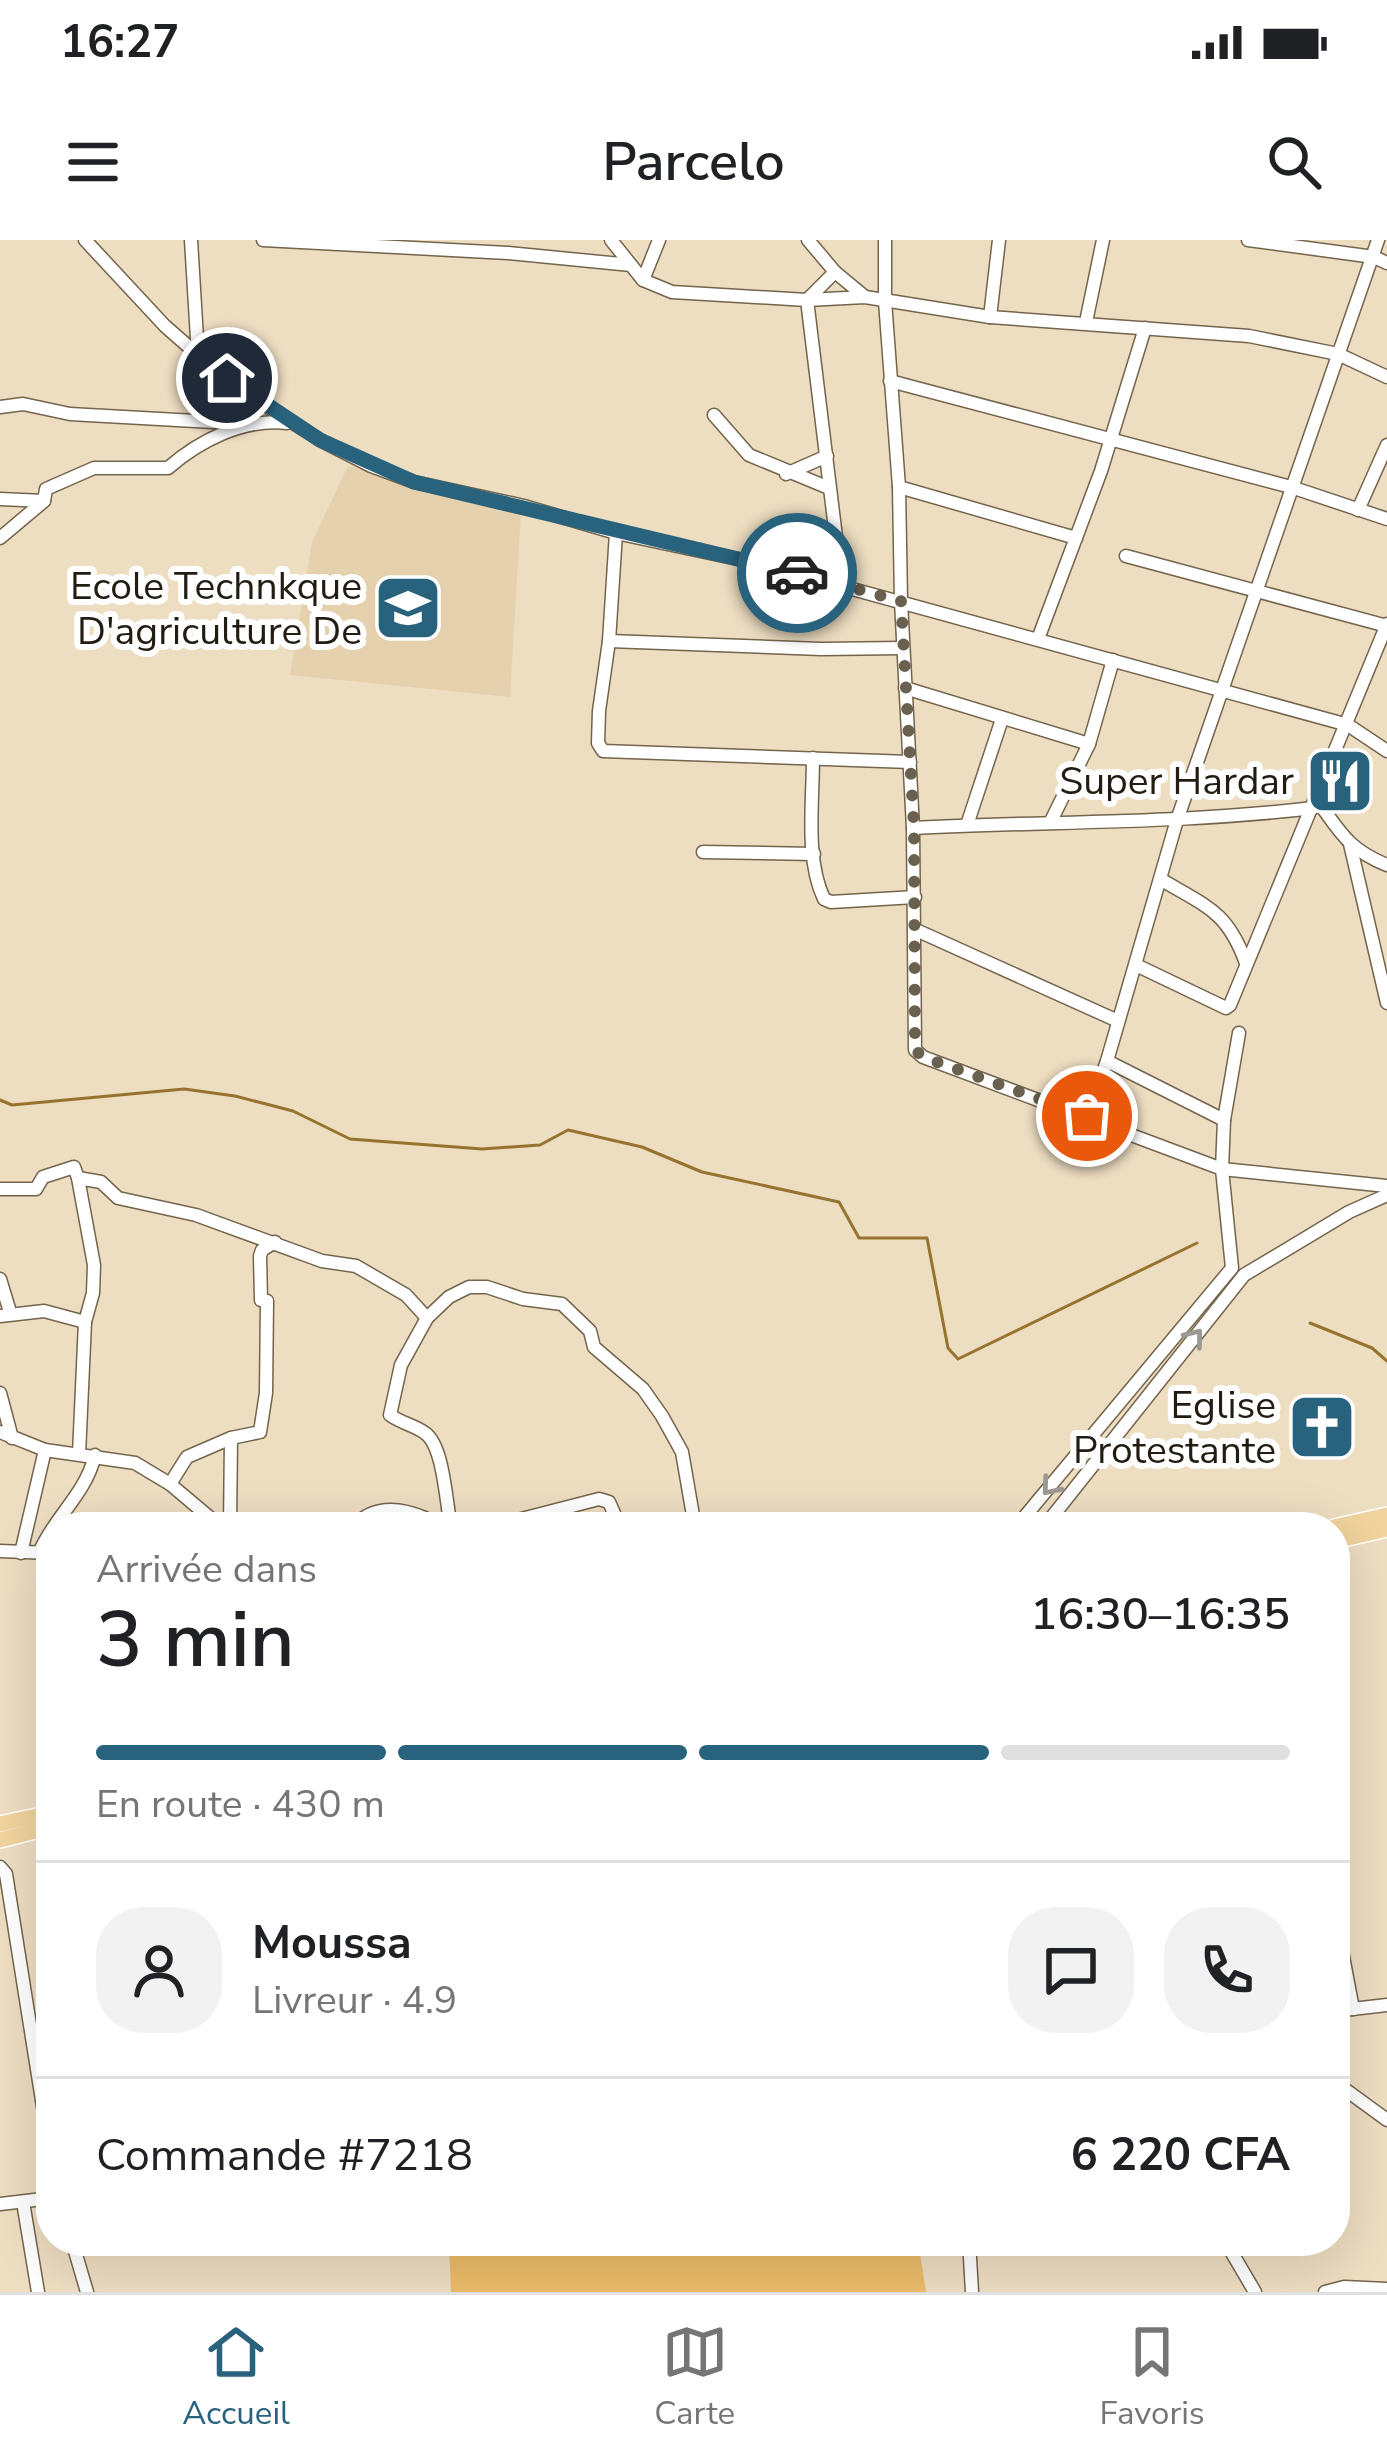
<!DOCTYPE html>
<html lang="fr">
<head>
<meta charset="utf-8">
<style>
  body { margin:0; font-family:"Nunito Sans",sans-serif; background:#f2f2f2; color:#202124; height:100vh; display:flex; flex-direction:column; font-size:45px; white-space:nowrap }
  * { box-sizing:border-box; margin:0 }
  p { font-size:39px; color:#757577 }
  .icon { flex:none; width:66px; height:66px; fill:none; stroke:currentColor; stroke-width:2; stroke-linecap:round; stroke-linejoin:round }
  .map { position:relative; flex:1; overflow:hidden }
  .panel { position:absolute; left:36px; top:1272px; width:1314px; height:744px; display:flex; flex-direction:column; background:#fff; border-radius:48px; box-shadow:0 12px 48px #0002 }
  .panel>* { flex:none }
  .pin { position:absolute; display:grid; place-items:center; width:102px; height:102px; color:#fff; margin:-51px; border:6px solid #fff; border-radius:50%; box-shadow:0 3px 12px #0007 }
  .courier { position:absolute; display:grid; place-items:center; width:120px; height:120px; margin:-60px; border:9px solid #29627c; border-radius:50%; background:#fff; color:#222; box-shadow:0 3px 15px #0007 }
  .headline em { font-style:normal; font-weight:600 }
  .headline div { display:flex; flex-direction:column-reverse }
  .headline { display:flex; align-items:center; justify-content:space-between; height:204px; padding:0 60px }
  h1 { font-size:78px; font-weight:600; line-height:90px }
  .bar { display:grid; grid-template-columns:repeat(4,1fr); gap:18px 12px; align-content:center; height:144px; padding:0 60px }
  .bar i { height:15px; border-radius:9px; background:#e0e0e0 }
  .bar .current { background:#29627c }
  .bar p { grid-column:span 4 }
  .line { display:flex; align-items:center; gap:30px; padding:0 60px; border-top:3px solid #e0e0e0 }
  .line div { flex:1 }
  .round { display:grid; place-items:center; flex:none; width:126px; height:126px; border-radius:48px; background:#f2f2f2 }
  .status { display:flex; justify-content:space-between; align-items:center; height:84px; padding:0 60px; background:#fff; direction:ltr }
  .status svg { height:33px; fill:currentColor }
  header { display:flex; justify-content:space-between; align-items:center; height:156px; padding:0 60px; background:#fff; font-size:54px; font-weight:600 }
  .tab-bar { display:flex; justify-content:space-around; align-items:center; height:168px; border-top:3px solid #e0e0e0; background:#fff; font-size:33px; color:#757577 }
  .tab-bar a { display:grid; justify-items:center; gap:6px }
  .tab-bar .current { color:#29627c }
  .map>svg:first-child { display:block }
  .built { fill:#e6d1af }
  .park { fill:#ebbc6a }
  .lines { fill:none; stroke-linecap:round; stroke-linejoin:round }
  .stream { stroke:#97732f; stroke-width:3 }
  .minor-casing { stroke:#73644c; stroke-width:15 }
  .major-casing { stroke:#fff; stroke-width:18 }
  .minor { stroke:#fff; stroke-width:12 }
  .major { stroke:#f0d39d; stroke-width:15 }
  .oneway { stroke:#9c9994 }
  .done { stroke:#69604f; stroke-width:12; stroke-dasharray:0 21.6 }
  .route { stroke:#29627c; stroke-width:15 }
  .labels { text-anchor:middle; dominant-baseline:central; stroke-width:12; stroke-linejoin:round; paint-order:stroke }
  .poi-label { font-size:39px; fill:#221c12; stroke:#fff; text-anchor:end }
</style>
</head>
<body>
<div class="status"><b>16:27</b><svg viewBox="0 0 49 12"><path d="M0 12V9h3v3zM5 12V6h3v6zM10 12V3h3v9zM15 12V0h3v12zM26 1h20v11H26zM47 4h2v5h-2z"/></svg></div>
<header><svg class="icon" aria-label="menu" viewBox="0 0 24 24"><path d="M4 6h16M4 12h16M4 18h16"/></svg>Parcelo<svg class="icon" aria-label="search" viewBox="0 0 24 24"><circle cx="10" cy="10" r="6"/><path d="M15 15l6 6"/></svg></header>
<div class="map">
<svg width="1387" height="2052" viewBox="0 0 1387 2052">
  <rect width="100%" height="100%" fill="#edddc1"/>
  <!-- built -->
  <path class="built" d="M348,226L521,271L510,457L290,435L312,302Z"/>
  <!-- park -->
  <path class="park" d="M449,2001H918L926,2052H451Z"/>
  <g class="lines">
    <!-- stream -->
    <g class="stream">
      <path d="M0,860L12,865L184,849L235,856L293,871L350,899L482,909L540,905L568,890L642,907L702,932L839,962L859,998H927L948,1108L958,1119L1197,1003"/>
      <path d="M1310,1083L1372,1108L1387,1121"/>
    </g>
    <!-- minor casing -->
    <g class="minor-casing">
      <g id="minor">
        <path d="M85,0L165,86L198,115L258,161L320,200L371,226L414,242L524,266L616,293L761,324L1348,485L1387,511"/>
        <path d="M191,0L198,115"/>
        <path d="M263,0L508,13L631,25"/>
        <path d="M611,0L643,40L672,52L807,60L865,57L990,77L1249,96L1338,114L1387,137"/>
        <path d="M808,0L835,32L864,56"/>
        <path d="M885,0V61L899,247L901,361L913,588L915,810L923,817L1222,929L1387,946"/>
        <path d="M1248,0L1374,17L1387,23"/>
        <path d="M835,32L807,60L842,346"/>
        <path d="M643,40L659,0"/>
        <path d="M990,77L999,0"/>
        <path d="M1086,82L1103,0"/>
        <path d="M890,141L1291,247L1387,279"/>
        <path d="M0,167L23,164L70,174L249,184"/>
        <path d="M714,175L749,215L829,248"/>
        <path d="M786,234L827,216"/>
        <path d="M899,247L1076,298"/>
        <path d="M0,259L44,261"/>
        <path d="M1358,270L1387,205"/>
        <path d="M616,293L609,401L599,471L598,503L603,511L910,522"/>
        <path d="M0,298L44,261L46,249L94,228H168C199,201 243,178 287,183"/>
        <path d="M1126,316L1387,386"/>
        <path d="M1038,399L1101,231L1145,88"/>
        <path d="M609,401L821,409L903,408"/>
        <path d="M905,448L1089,504"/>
        <path d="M813,518C813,562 805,619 824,659L831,662L915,657"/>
        <path d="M1316,559C1340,591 1347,609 1387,625"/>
        <path d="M1051,581L1089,504L1113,420"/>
        <path d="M967,585L1002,479"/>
        <path d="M913,588C1047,581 1180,584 1313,568"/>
        <path d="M1350,604L1387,763"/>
        <path d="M703,612L814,614"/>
        <path d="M1162,640C1207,667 1227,671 1246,723"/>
        <path d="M916,690L1118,781"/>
        <path d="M1136,725L1226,768L1230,765L1387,384"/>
        <path d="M1087,876L1107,821"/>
        <path d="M1224,880L1107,821L1177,580L1378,0"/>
        <path d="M78,938L94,1025L93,1053L85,1082L79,1214"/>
        <path d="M0,949H36L43,937L74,927L78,938L101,942L118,958L196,975L322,1021L356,1026L406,1055L427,1078"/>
        <path d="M0,1039L10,1072"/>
        <path d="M0,1076L44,1071L85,1082"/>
        <path d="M0,1153L12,1198"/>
        <path d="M0,1192L45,1210L135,1223L170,1244L221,1287"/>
        <path d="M170,1244L187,1217L231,1198L260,1192L266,1153L267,1061L261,1060L260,1016L262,1010L275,1002"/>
        <path d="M230,1287L231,1198"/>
        <path d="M353,1287C373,1265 399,1267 425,1278L432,1287"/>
        <path d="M451,1287C446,1264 444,1206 425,1193C414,1185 401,1183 390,1175L401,1125L427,1078L449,1057L469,1047H487L523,1059L562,1064L590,1091L594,1107L643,1149L662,1176L682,1212L695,1287"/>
        <path d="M490,1287L599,1259L609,1262L620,1287"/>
        <path d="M1016,1287L1232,1028L1222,929L1224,880L1239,793"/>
        <path d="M1044,1287L1244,1035L1349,972L1387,955"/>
        <path d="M0,1311L51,1313"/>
        <path d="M21,1313L45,1210"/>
        <path d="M39,1313C54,1277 86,1254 95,1215"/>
        <path d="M0,1627L6,1634L51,1917"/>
        <path d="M1335,1674L1353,1769"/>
        <path d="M1335,1771L1387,1765"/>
        <path d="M1335,1842L1387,1880"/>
        <path d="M23,1962L38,2052"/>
        <path d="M0,1964L51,1958"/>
        <path d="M72,2001L87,2052"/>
        <path d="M969,2001L972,2052"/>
        <path d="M1225,2001L1255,2052"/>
        <path d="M1325,2052L1344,2047L1387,2049"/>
      </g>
    </g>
    <!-- major casing -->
    <g class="major-casing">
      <g id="major">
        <path d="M1334,1287L1387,1275"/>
        <path d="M1335,1301L1387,1289"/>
        <path d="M0,1584L51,1573"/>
        <path d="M0,1600L51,1587"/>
      </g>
    </g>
    <!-- minor -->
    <use href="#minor" class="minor"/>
    <!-- major -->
    <use href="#major" class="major"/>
  </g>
  <!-- one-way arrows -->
  <defs><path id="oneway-chevron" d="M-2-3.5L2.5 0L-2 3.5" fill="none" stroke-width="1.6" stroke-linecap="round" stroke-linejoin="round" transform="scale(3)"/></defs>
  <g class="oneway">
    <use href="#oneway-chevron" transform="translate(1195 1097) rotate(-51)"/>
    <use href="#oneway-chevron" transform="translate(1050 1247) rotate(130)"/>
  </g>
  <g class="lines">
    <!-- done -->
    <path class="done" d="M797,333L901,361L914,588L915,810L923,817L1087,876"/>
    <!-- route -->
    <path class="route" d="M227,138L320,200L414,242L797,333"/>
  </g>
  <!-- icons -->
  <defs>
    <g id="university-square" transform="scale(3.45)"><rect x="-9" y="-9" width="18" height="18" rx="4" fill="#29627c" stroke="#fff"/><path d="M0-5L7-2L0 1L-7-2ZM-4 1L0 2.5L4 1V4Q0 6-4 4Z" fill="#fff"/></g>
    <g id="restaurant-square" transform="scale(3.45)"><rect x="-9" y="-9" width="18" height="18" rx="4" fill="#29627c" stroke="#fff"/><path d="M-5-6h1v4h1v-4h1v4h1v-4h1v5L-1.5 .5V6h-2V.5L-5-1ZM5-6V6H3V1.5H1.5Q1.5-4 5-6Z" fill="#fff"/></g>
    <g id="church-square" transform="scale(3.45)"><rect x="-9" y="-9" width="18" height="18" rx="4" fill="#29627c" stroke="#fff"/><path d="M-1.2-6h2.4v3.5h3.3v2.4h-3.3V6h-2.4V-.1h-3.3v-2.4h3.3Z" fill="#fff"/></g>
  </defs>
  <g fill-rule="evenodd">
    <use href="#university-square" x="408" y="368"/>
    <use href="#restaurant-square" x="1340" y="541"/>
    <use href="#church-square" x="1322" y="1187"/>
  </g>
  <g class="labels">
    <!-- poi labels -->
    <g class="poi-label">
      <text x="362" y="346">Ecole Technkque<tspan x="362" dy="45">D'agriculture De</tspan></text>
      <text x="1294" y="541">Super Hardar</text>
      <text x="1276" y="1165">Eglise<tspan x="1276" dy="45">Protestante</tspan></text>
    </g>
  </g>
</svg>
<div class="pin" style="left:1087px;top:876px;background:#ea580c"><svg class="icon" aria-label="bag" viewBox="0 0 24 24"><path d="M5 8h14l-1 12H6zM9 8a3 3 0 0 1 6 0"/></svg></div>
<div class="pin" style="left:227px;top:138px;background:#1f2937"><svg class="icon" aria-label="home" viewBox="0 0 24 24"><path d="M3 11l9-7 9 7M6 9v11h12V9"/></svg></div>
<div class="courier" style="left:797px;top:333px"><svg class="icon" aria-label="car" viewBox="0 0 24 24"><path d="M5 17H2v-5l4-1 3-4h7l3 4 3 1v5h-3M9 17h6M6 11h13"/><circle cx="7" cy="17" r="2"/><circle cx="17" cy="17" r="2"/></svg></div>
<section class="panel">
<div class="headline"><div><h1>3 min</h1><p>Arrivée dans</p></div><em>16:30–16:35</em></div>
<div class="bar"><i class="current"></i><i class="current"></i><i class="current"></i><i></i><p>En route · 430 m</p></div>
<div class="line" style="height:216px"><a class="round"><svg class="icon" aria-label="person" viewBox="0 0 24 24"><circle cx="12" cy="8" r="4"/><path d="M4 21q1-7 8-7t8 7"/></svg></a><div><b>Moussa</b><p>Livreur · 4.9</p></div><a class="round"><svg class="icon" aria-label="chat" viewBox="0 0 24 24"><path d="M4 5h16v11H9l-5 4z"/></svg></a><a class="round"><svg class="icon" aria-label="phone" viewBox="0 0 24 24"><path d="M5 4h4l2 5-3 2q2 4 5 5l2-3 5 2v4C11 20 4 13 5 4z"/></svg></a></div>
<div class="line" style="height:156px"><div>Commande #7218</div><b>6 220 CFA</b></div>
</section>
</div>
<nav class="tab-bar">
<a class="current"><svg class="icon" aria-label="home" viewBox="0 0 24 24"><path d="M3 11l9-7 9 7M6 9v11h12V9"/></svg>Accueil</a>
<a><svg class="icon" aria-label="map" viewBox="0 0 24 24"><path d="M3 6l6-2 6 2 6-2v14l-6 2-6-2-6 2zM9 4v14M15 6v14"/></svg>Carte</a>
<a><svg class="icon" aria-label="saved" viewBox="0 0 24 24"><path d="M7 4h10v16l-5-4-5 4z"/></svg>Favoris</a>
</nav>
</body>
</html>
